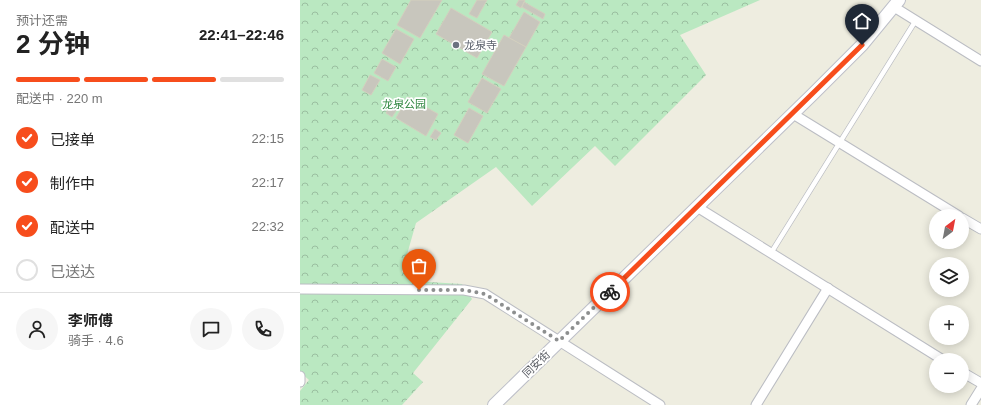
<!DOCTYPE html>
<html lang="zh">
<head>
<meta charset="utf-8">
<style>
  body { margin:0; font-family:Arial,"Noto Sans SC",sans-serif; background:#f6f6f6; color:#222; height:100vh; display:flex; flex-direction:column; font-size:15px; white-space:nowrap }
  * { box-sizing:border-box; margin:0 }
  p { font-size:13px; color:#767676 }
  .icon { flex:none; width:22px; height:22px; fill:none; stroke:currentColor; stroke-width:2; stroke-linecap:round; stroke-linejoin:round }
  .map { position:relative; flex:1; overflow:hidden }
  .side { display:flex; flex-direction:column; background:#fff; width:300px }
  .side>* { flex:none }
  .needle { width:26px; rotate:32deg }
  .tools { position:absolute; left:629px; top:209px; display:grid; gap:8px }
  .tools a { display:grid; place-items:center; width:40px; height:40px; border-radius:50%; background:#fff; box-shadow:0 2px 10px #0003; font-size:20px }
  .pin { position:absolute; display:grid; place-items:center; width:34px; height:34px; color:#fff; margin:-41px -17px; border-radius:50% 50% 50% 0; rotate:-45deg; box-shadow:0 0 4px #0007 }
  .pin .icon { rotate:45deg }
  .courier { position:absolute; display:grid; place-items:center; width:40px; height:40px; margin:-20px; border:3px solid #f74d1c; border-radius:50%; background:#fff; color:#222; box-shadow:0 1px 5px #0007 }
  .summary em { font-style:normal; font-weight:700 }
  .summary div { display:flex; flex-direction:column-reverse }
  .summary { display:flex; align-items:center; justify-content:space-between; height:68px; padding:0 16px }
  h1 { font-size:26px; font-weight:700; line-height:30px }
  .bar { display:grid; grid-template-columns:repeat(4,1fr); gap:6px 4px; align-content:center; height:48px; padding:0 16px }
  .bar i { height:5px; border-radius:3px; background:#e0e0e0 }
  .bar .on { background:#f74d1c }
  .bar p { grid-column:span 4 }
  .line { display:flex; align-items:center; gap:10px; padding:0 16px; border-top:1px solid #e0e0e0 }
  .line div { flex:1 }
  .round { display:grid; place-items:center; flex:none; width:42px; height:42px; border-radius:21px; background:#f6f6f6 }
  ol { padding:0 16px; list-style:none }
  li { display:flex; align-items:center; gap:12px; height:44px }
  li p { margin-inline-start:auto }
  li .icon { padding:4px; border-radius:50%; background:#f74d1c; color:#fff; stroke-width:4 }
  li:last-child { color:#767676 }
  li i { width:22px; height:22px; border:2px solid #e0e0e0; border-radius:50% }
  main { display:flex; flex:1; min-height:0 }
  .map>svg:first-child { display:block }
  .park { fill:url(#park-crowns) }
  .building { fill:#c8c6bd; stroke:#d3cfbe }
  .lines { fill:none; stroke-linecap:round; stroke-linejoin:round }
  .service-casing { stroke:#bbbdc3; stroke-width:6 }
  .minor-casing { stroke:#bbbdc3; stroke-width:11 }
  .secondary-casing { stroke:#bdbfc8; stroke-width:14 }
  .service { stroke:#fff; stroke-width:4.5 }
  .minor { stroke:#fff; stroke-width:9 }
  .secondary { stroke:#fff; stroke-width:12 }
  .done { stroke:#8d8f8f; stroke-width:4; stroke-dasharray:0 7.2 }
  .route { stroke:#f74d1c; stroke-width:5 }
  .worship-dot { fill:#6b7280; stroke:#fff; stroke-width:1.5 }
  .labels { text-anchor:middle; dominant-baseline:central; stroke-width:3.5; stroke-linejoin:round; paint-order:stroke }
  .worship-label { font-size:11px; fill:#5b616d; stroke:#fff; text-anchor:start }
  .park-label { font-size:11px; fill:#2e863f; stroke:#fff }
  .street-label { font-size:11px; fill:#595c63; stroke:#fff }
</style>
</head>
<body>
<main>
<section class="side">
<div class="summary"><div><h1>2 分钟</h1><p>预计还需</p></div><em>22:41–22:46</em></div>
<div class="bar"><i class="on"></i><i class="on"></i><i class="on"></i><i></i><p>配送中 · 220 m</p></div>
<ol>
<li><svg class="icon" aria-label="check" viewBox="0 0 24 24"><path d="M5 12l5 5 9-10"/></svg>已接单<p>22:15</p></li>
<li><svg class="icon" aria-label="check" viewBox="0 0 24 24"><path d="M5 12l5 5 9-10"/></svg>制作中<p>22:17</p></li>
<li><svg class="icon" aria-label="check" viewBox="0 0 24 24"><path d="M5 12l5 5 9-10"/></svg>配送中<p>22:32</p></li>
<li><i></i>已送达</li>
</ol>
<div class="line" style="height:72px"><a class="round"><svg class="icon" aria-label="person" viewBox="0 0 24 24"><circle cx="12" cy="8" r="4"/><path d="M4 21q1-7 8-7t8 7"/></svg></a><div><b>李师傅</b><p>骑手 · 4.6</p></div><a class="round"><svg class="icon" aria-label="chat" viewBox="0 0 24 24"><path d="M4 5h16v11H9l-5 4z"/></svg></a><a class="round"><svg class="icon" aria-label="phone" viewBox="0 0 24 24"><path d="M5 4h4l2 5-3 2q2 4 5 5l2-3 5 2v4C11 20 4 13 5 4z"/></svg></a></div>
</section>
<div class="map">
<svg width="681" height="405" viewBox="0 0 681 405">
  <defs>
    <pattern id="park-crowns" width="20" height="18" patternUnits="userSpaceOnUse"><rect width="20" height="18" fill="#bae8c1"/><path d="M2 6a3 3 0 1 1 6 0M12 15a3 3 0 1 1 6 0" fill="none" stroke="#9abfa0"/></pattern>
  </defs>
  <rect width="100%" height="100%" fill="#eeede0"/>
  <!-- park -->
  <path class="park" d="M0,0H460L380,35L406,75L315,166L295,146L232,206L196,167L116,223L102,272L129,282L162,284L172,299L113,373L123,382L102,405H0V391L9,380L0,372Z"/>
  <!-- building -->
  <g class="building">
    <path d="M111,0H142L120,38L97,25Z"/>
    <path d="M177,0H187L177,18L169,14Z"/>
    <path d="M219,0H225L221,8L216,5Z"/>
    <path d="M224,2L245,14L243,19L222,7Z"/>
    <path d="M151,8L192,32L177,58L136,34Z"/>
    <path d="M224,12L240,22L226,47L209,38Z"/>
    <path d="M96,29L114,39L100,64L82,53Z"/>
    <path d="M204,35L226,47L204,86L182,74Z"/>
    <path d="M82,59L96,67L88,81L74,73Z"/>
    <path d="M70,75L80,80L71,95L62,90Z"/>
    <path d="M182,78L201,89L187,113L168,102Z"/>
    <path d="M108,97L138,114L126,136L96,118Z"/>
    <path d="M91,104L98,108L92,117L86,113Z"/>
    <path d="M169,108L183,116L168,143L154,135Z"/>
    <path d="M135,129L141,133L136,140L130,137Z"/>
  </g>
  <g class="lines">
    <!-- service casing -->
    <g class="service-casing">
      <path id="service" d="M471,253L616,20"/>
    </g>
    <!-- minor casing -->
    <g class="minor-casing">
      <g id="minor">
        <path d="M594,7L681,61"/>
        <path d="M493,114L659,216"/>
        <path d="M397,207L643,360"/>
        <path d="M662,218L681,229"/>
        <path d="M0,289L164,290L185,294L360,405"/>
        <path d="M662,372L681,383"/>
        <path d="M0,376V382"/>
        <path d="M456,405L528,288"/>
        <path d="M671,405L681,389"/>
      </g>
    </g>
    <!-- secondary casing -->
    <g class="secondary-casing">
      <path id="secondary" d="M194,405L512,95L562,45L599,0"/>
    </g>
    <!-- service -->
    <use href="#service" class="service"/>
    <!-- minor -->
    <use href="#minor" class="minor"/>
    <!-- secondary -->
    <use href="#secondary" class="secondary"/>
  </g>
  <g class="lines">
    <!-- done -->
    <path class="done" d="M119,290H164L185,294L259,341L310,292"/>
    <!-- route -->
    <path class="route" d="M310,292L562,45"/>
  </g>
  <!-- markers -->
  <circle class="worship-dot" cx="156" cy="45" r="4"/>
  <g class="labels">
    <!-- worship labels -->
    <g class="worship-label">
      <text x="164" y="45">龙泉寺</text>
    </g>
    <!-- park labels -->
    <g class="park-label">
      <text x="104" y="104">龙泉公园</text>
    </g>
    <!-- street labels -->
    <g class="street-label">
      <text transform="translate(236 364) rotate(-44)">同安街</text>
    </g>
  </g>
</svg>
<div class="tools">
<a><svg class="needle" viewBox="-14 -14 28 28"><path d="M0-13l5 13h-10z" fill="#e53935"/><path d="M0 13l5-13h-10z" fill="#767676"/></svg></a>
<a><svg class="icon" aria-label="layers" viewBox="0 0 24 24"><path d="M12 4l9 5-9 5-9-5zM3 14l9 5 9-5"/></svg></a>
<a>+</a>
<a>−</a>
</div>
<div class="pin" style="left:119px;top:290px;background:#ea580c"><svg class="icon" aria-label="bag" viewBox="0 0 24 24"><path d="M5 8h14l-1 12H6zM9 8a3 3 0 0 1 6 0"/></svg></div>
<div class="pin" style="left:562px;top:45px;background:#1f2937"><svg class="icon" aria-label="home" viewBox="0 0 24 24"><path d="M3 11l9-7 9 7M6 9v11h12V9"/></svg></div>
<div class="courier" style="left:310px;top:292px"><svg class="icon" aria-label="bike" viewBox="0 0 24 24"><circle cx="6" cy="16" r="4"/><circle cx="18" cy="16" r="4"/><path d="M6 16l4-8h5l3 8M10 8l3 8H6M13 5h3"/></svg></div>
</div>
</main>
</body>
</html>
